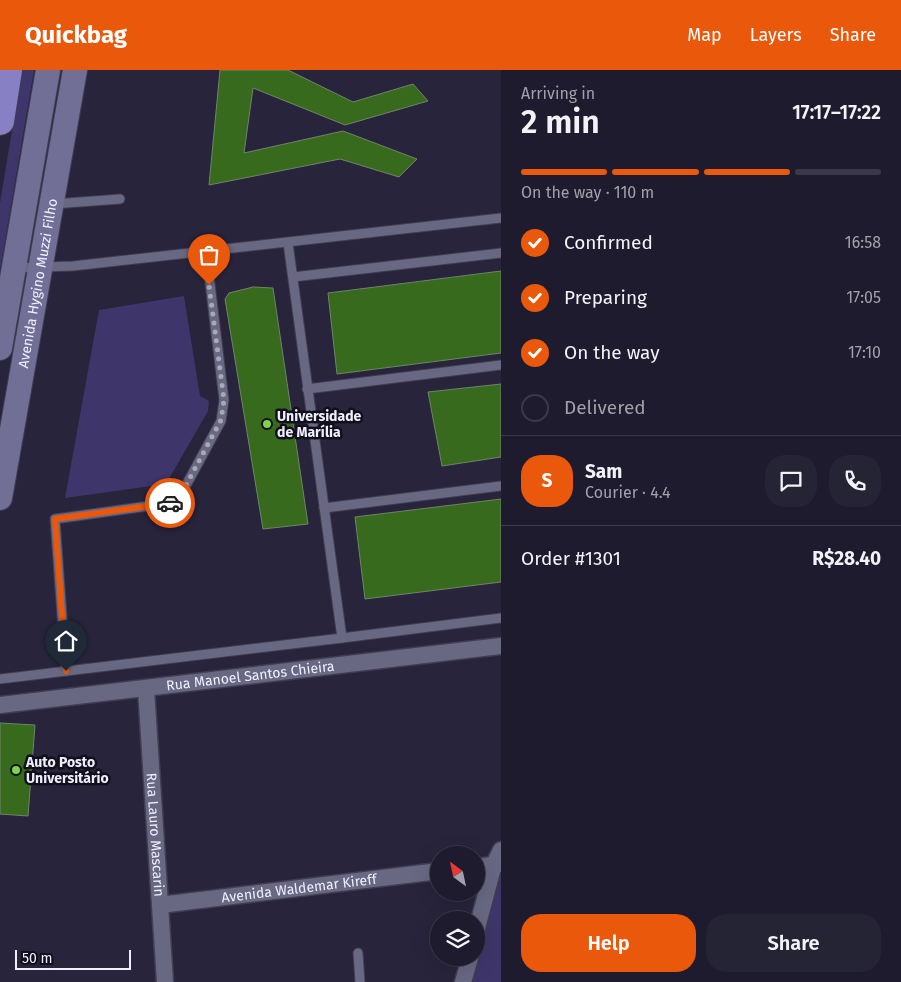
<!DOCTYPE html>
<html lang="en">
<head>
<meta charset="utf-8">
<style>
  body { margin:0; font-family:"Fira Sans",sans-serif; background:#252435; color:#f1f3f6; height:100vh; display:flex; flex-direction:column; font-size:19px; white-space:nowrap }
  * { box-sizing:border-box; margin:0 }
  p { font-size:16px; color:#a0a1aa }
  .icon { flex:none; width:28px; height:28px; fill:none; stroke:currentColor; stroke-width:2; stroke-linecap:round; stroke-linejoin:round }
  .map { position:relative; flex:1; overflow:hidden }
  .sheet { display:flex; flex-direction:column; background:#1d1b2d; width:400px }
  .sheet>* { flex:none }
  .needle { width:32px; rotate:327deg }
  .fabs { position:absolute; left:430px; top:776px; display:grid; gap:10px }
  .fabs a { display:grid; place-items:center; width:55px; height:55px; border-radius:50%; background:#1d1b2d; box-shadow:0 5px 20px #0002,0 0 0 1px #3b3949; font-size:25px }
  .scale { position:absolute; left:15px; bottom:12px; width:116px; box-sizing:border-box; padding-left:5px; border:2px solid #efeefe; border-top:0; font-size:14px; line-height:18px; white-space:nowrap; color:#efeefe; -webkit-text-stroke:4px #100f1a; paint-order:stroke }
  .pin { position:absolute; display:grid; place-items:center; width:42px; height:42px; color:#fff; margin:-51px -21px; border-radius:50% 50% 50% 0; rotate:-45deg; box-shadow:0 0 5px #0007 }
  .pin .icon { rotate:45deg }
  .courier { position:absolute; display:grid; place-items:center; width:50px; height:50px; margin:-25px; border:4px solid #ea580c; border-radius:50%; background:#fff; color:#222; box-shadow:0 1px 6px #0007 }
  .head em { font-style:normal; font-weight:600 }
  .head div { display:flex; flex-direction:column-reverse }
  .head { display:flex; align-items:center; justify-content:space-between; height:85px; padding:0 20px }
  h1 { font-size:32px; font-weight:600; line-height:38px }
  .bar { display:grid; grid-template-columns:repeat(4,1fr); gap:8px 5px; align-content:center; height:60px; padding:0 20px }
  .bar i { height:6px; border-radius:4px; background:#3b3949 }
  .bar .selected { background:#ea580c }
  .bar p { grid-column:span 4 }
  .line { display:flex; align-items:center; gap:12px; padding:0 20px; border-top:1px solid #3b3949 }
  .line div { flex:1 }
  .round { display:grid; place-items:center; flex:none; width:52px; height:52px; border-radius:20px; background:#252435 }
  ol { padding:0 20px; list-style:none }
  li { display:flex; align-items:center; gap:15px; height:55px }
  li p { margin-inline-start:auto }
  li .icon { padding:5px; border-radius:50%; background:#ea580c; color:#fff; stroke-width:4 }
  li:last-child { color:#a0a1aa }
  li i { width:28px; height:28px; border:2px solid #3b3949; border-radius:50% }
  .cta { display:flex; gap:10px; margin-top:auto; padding:10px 20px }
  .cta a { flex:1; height:58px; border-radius:20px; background:#ea580c; color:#fff; font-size:20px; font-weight:600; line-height:58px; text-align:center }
  .cta a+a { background:#252435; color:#f1f3f6 }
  header { display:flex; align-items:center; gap:30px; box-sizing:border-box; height:70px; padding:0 25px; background:#ea580c; color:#fff }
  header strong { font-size:24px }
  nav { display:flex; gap:28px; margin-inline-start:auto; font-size:18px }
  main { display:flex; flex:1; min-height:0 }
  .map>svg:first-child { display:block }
  .green { fill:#3e366a }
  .building { fill:#386a1d; stroke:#71836a }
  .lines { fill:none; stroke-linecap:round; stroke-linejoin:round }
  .lane-casing { stroke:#413e53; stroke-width:11 }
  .street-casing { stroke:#413e53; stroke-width:19 }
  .secondary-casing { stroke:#413e53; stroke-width:26 }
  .highway-casing { stroke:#413e53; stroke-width:30 }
  .lane { stroke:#696883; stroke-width:9 }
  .street { stroke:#696883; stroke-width:16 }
  .secondary { stroke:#726f97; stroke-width:24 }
  .highway { stroke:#8780c5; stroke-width:28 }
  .done { stroke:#a9a7ba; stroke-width:5; stroke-dasharray:0 9 }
  .route { stroke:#ea580c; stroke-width:6 }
  .poi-dot { fill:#7ed153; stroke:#100f1a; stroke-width:2 }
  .labels { text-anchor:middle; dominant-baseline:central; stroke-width:5; stroke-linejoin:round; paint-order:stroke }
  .street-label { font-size:14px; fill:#efeefe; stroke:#100f1a }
  .poi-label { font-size:14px; font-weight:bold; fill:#efeefe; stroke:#100f1a; text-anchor:start }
</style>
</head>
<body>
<header>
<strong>Quickbag</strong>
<nav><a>Map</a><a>Layers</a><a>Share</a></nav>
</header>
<main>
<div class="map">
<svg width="501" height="912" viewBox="0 0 501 912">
  <rect width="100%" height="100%" fill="#27243c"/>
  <!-- green -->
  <g class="green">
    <path d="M22,0H34L0,200V133Z"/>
    <path d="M184,226L200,326L209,331L208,341L166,414L65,428L99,240Z"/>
    <path d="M501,794V912H463L476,888V862Z"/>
  </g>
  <!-- building -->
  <g class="building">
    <path d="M220,0H288L353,32L413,14L428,31L345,55L253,18L244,83L343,61L417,89L399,107L340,89L209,115Z"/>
    <path d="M501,201V283L337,304L328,223Z"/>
    <path d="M253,217L273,218L308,454L263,459L225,229L229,223Z"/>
    <path d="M501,314V387L442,396L428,322Z"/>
    <path d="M501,429V512L365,529L355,447Z"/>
    <path d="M0,653L35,655L28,746L0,744Z"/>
  </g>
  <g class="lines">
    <!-- lane casing -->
    <g class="lane-casing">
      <g id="lane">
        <path d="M53,134L120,129"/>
        <path d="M14,198L73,196L501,148"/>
        <path d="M293,207L501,183"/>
        <path d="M307,319L501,295"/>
        <path d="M324,438L501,416"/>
        <path d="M342,568L501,548"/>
        <path d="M66,601L55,449L177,432L221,351L224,330L206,180"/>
        <path d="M0,609L342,568L288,173"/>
        <path d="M358,883L360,912"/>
      </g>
    </g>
    <!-- street casing -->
    <g class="street-casing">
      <g id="street">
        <path id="s1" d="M146,619L165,912"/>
        <path id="s2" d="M0,635L501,576"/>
        <path d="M476,797L501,794"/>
        <path id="s3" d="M160,835L439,801"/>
        <path d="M476,862L494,794L501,780"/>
        <path d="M463,912L470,888"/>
      </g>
    </g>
    <!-- secondary casing -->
    <g class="secondary-casing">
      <g id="secondary">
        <path d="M0,278L48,0"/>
        <path id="s4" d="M0,428L75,0"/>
      </g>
    </g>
    <!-- highway casing -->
    <g class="highway-casing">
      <path id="highway" d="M0,51L8,0"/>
    </g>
    <!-- lane -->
    <use href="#lane" class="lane"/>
    <!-- street -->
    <use href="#street" class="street"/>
    <!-- secondary -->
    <use href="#secondary" class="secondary"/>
    <!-- highway -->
    <use href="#highway" class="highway"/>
  </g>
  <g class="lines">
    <!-- done -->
    <path class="done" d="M170,433L177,432L221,350L224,330L209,215"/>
    <!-- route -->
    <path class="route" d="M66,601L55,449L170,433"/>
  </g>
  <!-- markers -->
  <g class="poi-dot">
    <circle cx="267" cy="354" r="5"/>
    <circle cx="16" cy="700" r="5"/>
  </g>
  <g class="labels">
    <!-- street labels -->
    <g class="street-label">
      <text stroke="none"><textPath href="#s4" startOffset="218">Avenida Hygino Muzzi Filho</textPath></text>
      <text stroke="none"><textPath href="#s2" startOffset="252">Rua Manoel Santos Chieira</textPath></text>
      <text stroke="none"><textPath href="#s1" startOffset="146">Rua Lauro Mascarin</textPath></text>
      <text stroke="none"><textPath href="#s3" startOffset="140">Avenida Waldemar Kireff</textPath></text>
    </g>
    <!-- poi labels -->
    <g class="poi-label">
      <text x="277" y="346">Universidade<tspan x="277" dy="16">de Marília</tspan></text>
      <text x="26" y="692">Auto Posto<tspan x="26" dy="16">Universitário</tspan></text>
    </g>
  </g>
</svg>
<div class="fabs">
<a><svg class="needle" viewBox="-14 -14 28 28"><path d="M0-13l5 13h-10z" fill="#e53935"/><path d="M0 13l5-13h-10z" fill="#a0a1aa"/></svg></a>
<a><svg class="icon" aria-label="layers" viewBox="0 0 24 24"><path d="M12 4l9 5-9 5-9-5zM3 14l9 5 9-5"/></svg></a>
</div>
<div class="scale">50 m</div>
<div class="pin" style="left:209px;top:215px;background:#ea580c"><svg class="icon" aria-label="bag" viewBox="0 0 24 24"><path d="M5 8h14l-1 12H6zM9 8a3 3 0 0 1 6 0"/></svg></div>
<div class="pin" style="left:66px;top:601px;background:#1f2937"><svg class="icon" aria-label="home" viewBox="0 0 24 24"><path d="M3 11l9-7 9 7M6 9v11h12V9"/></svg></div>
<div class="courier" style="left:170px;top:433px"><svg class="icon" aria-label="car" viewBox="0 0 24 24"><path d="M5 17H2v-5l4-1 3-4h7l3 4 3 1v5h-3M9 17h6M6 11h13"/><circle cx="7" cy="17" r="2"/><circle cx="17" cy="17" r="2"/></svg></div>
</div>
<section class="sheet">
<div class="head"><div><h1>2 min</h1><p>Arriving in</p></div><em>17:17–17:22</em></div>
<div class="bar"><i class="selected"></i><i class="selected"></i><i class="selected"></i><i></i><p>On the way · 110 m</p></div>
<ol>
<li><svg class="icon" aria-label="check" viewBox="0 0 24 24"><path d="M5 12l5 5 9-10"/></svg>Confirmed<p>16:58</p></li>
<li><svg class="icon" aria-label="check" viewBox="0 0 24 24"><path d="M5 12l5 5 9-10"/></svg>Preparing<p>17:05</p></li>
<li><svg class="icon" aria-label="check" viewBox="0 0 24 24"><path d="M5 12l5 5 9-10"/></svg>On the way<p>17:10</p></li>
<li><i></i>Delivered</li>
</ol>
<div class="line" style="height:90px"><b class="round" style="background:#ea580c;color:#fff">S</b><div><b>Sam</b><p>Courier · 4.4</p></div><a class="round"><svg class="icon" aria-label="chat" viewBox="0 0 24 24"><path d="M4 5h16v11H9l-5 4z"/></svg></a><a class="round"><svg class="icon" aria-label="phone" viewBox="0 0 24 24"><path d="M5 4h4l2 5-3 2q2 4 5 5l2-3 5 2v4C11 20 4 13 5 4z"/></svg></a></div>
<div class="line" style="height:65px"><div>Order #1301</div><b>R$28.40</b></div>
<div class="cta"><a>Help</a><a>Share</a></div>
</section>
</main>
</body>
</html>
